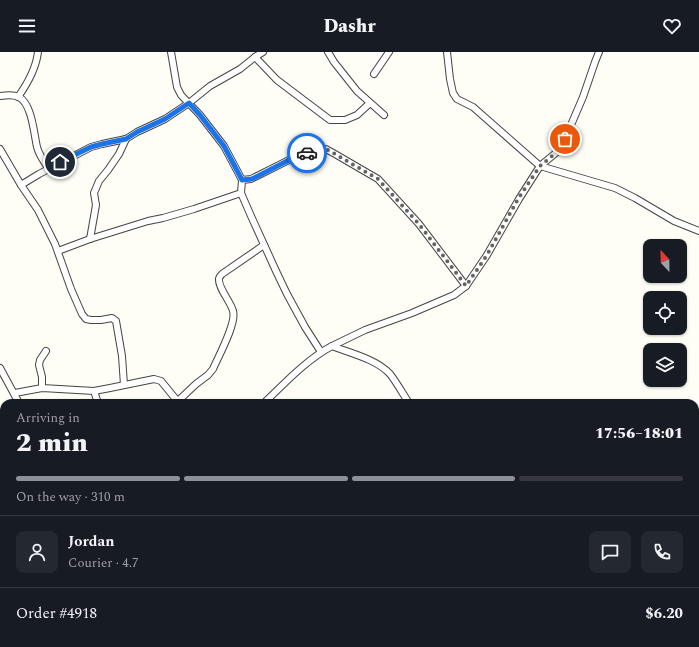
<!DOCTYPE html>
<html lang="en">
<head>
<meta charset="utf-8">
<style>
  body { margin:0; font-family:Spectral,serif; background:#242831; color:#f1f3f6; height:100vh; display:flex; flex-direction:column; font-size:15px; white-space:nowrap }
  * { box-sizing:border-box; margin:0 }
  p { font-size:13px; color:#9ea1a6 }
  .icon { flex:none; width:22px; height:22px; fill:none; stroke:currentColor; stroke-width:2; stroke-linecap:round; stroke-linejoin:round }
  .map { position:relative; flex:1; overflow:hidden }
  .side { position:absolute; left:0px; top:347px; width:699px; height:248px; display:flex; flex-direction:column; background:#171b24; border-radius:12px 12px 0 0; box-shadow:0 1px 3px #0004 }
  .side>* { flex:none }
  .needle { width:26px; rotate:338deg }
  .tools { position:absolute; left:643px; top:187px; display:grid; gap:8px }
  .tools a { display:grid; place-items:center; width:44px; height:44px; border-radius:8px; background:#171b24; box-shadow:0 1px 3px #0004; font-size:20px }
  .pin { position:absolute; display:grid; place-items:center; width:34px; height:34px; color:#fff; margin:-17px; border:2px solid #fff; border-radius:50%; box-shadow:0 1px 4px #0007 }
  .courier { position:absolute; display:grid; place-items:center; width:40px; height:40px; margin:-20px; border:3px solid #1a73e8; border-radius:50%; background:#fff; color:#222; box-shadow:0 1px 5px #0007 }
  .headline em { font-style:normal; font-weight:800 }
  .headline div { display:flex; flex-direction:column-reverse }
  .headline { display:flex; align-items:center; justify-content:space-between; height:68px; padding:0 16px }
  h1 { font-size:26px; font-weight:800; line-height:30px }
  .bar { display:grid; grid-template-columns:repeat(4,1fr); gap:6px 4px; align-content:center; height:48px; padding:0 16px }
  .bar i { height:5px; border-radius:3px; background:#363941 }
  .bar .selected { background:#8c9099 }
  .bar p { grid-column:span 4 }
  .line { display:flex; align-items:center; gap:10px; padding:0 16px; border-top:1px solid #363941 }
  .line div { flex:1 }
  .round { display:grid; place-items:center; flex:none; width:42px; height:42px; border-radius:8px; background:#242831 }
  header { display:flex; justify-content:space-between; align-items:center; height:52px; padding:0 16px; background:#171b24; font-size:18px; font-weight:800 }
  .map>svg:first-child { display:block }
  .lines { fill:none; stroke-linecap:round; stroke-linejoin:round }
  .minor-casing { stroke:#444; stroke-width:8 }
  .minor { stroke:#fff; stroke-width:6 }
  .done { stroke:#646461; stroke-width:4; stroke-dasharray:0 7.2 }
  .route { stroke:#1a73e8; stroke-width:5 }
</style>
</head>
<body>
<header><svg class="icon" aria-label="menu" viewBox="0 0 24 24"><path d="M4 6h16M4 12h16M4 18h16"/></svg>Dashr<svg class="icon" aria-label="heart" viewBox="0 0 24 24"><path d="M12 20l-8-8c-3-5 5-10 8-4 3-6 11-1 8 4z"/></svg></header>
<div class="map">
<svg width="699" height="595" viewBox="0 0 699 595">
  <rect width="100%" height="100%" fill="#fefdf6"/>
  <g class="lines">
    <!-- minor casing -->
    <g class="minor-casing">
      <g id="minor">
        <path d="M171,0L177,35L181,43L200,63L224,94L242,128L241,141L251,164L276,219L287,242L305,275L321,300"/>
        <path d="M328,0L334,10L357,39L384,63"/>
        <path d="M447,0L450,27L453,41L457,47L473,55L540,114L615,136L635,146L674,169L699,179"/>
        <path d="M255,5L277,28L330,68H345L357,63L370,51"/>
        <path d="M374,22L389,0"/>
        <path d="M0,44C6,43 13,42 19,45C32,52 34,82 37,95C39,103 44,110 49,117"/>
        <path d="M18,45C28,31 36,17 38,0"/>
        <path d="M0,97L21,133L38,158L55,192L71,237L82,262L86,267L91,268H101L112,266L116,269L122,304L124,333"/>
        <path d="M242,128L251,127L293,106L307,101L326,97L335,102L378,127L419,172L466,234"/>
        <path d="M21,133L39,122L91,95L102,92L126,87L137,80L165,67L189,51L210,34L240,17L255,5L263,0"/>
        <path d="M90,187L96,153L94,141L99,129L108,118L119,102L126,87"/>
        <path d="M58,199L90,187L148,169L163,166L194,157L241,141"/>
        <path d="M332,294L365,278L412,261L454,243L466,234L487,203L519,147L540,114L557,100L565,87L583,45L595,10L599,0"/>
        <path d="M0,316L19,351"/>
        <path d="M42,336V325L39,313L40,308L46,299"/>
        <path d="M94,339L98,351"/>
        <path d="M15,341L42,336L94,339L110,336L154,327L161,329L179,351"/>
        <path d="M178,349L196,332L208,323L213,317C218,305 237,271 233,259C231,250 218,236 219,227C219,226 221,223 222,222L264,193"/>
        <path d="M264,351C285,331 306,308 332,294C350,301 376,307 390,322C397,331 403,342 409,351"/>
        <path d="M0,429H4"/>
        <path d="M0,486H4"/>
        <path d="M0,540H4"/>
        <path d="M152,591L159,595"/>
        <path d="M341,591L354,595"/>
        <path d="M464,591L469,595"/>
        <path d="M621,591L626,595"/>
        <path d="M107,595L108,591"/>
        <path d="M356,595H360L367,591"/>
        <path d="M549,595L551,591"/>
        <path d="M604,595L610,591"/>
        <path d="M688,595L694,594H699"/>
      </g>
    </g>
    <!-- minor -->
    <use href="#minor" class="minor"/>
  </g>
  <g class="lines">
    <!-- done -->
    <path class="done" d="M307,101L326,97L335,102L378,127L419,172L466,234L487,203L518,147L540,114L557,100L565,87"/>
    <!-- route -->
    <path class="route" d="M60,110L91,95L102,92L126,87L137,80L165,67L189,51L200,63L224,94L242,128L252,127L293,106L307,101"/>
  </g>
</svg>
<div class="tools">
<a><svg class="needle" viewBox="-14 -14 28 28"><path d="M0-13l5 13h-10z" fill="#e53935"/><path d="M0 13l5-13h-10z" fill="#9ea1a6"/></svg></a>
<a><svg class="icon" aria-label="locate" viewBox="0 0 24 24"><circle cx="12" cy="12" r="6"/><path d="M12 2v4M12 18v4M2 12h4M18 12h4"/></svg></a>
<a><svg class="icon" aria-label="layers" viewBox="0 0 24 24"><path d="M12 4l9 5-9 5-9-5zM3 14l9 5 9-5"/></svg></a>
</div>
<div class="pin" style="left:565px;top:87px;background:#ea580c"><svg class="icon" aria-label="bag" viewBox="0 0 24 24"><path d="M5 8h14l-1 12H6zM9 8a3 3 0 0 1 6 0"/></svg></div>
<div class="pin" style="left:60px;top:110px;background:#1f2937"><svg class="icon" aria-label="home" viewBox="0 0 24 24"><path d="M3 11l9-7 9 7M6 9v11h12V9"/></svg></div>
<div class="courier" style="left:307px;top:101px"><svg class="icon" aria-label="car" viewBox="0 0 24 24"><path d="M5 17H2v-5l4-1 3-4h7l3 4 3 1v5h-3M9 17h6M6 11h13"/><circle cx="7" cy="17" r="2"/><circle cx="17" cy="17" r="2"/></svg></div>
<section class="side">
<div class="headline"><div><h1>2 min</h1><p>Arriving in</p></div><em>17:56–18:01</em></div>
<div class="bar"><i class="selected"></i><i class="selected"></i><i class="selected"></i><i></i><p>On the way · 310 m</p></div>
<div class="line" style="height:72px"><a class="round"><svg class="icon" aria-label="person" viewBox="0 0 24 24"><circle cx="12" cy="8" r="4"/><path d="M4 21q1-7 8-7t8 7"/></svg></a><div><b>Jordan</b><p>Courier · 4.7</p></div><a class="round"><svg class="icon" aria-label="chat" viewBox="0 0 24 24"><path d="M4 5h16v11H9l-5 4z"/></svg></a><a class="round"><svg class="icon" aria-label="phone" viewBox="0 0 24 24"><path d="M5 4h4l2 5-3 2q2 4 5 5l2-3 5 2v4C11 20 4 13 5 4z"/></svg></a></div>
<div class="line" style="height:52px"><div>Order #4918</div><b>$6.20</b></div>
</section>
</div>
</body>
</html>
